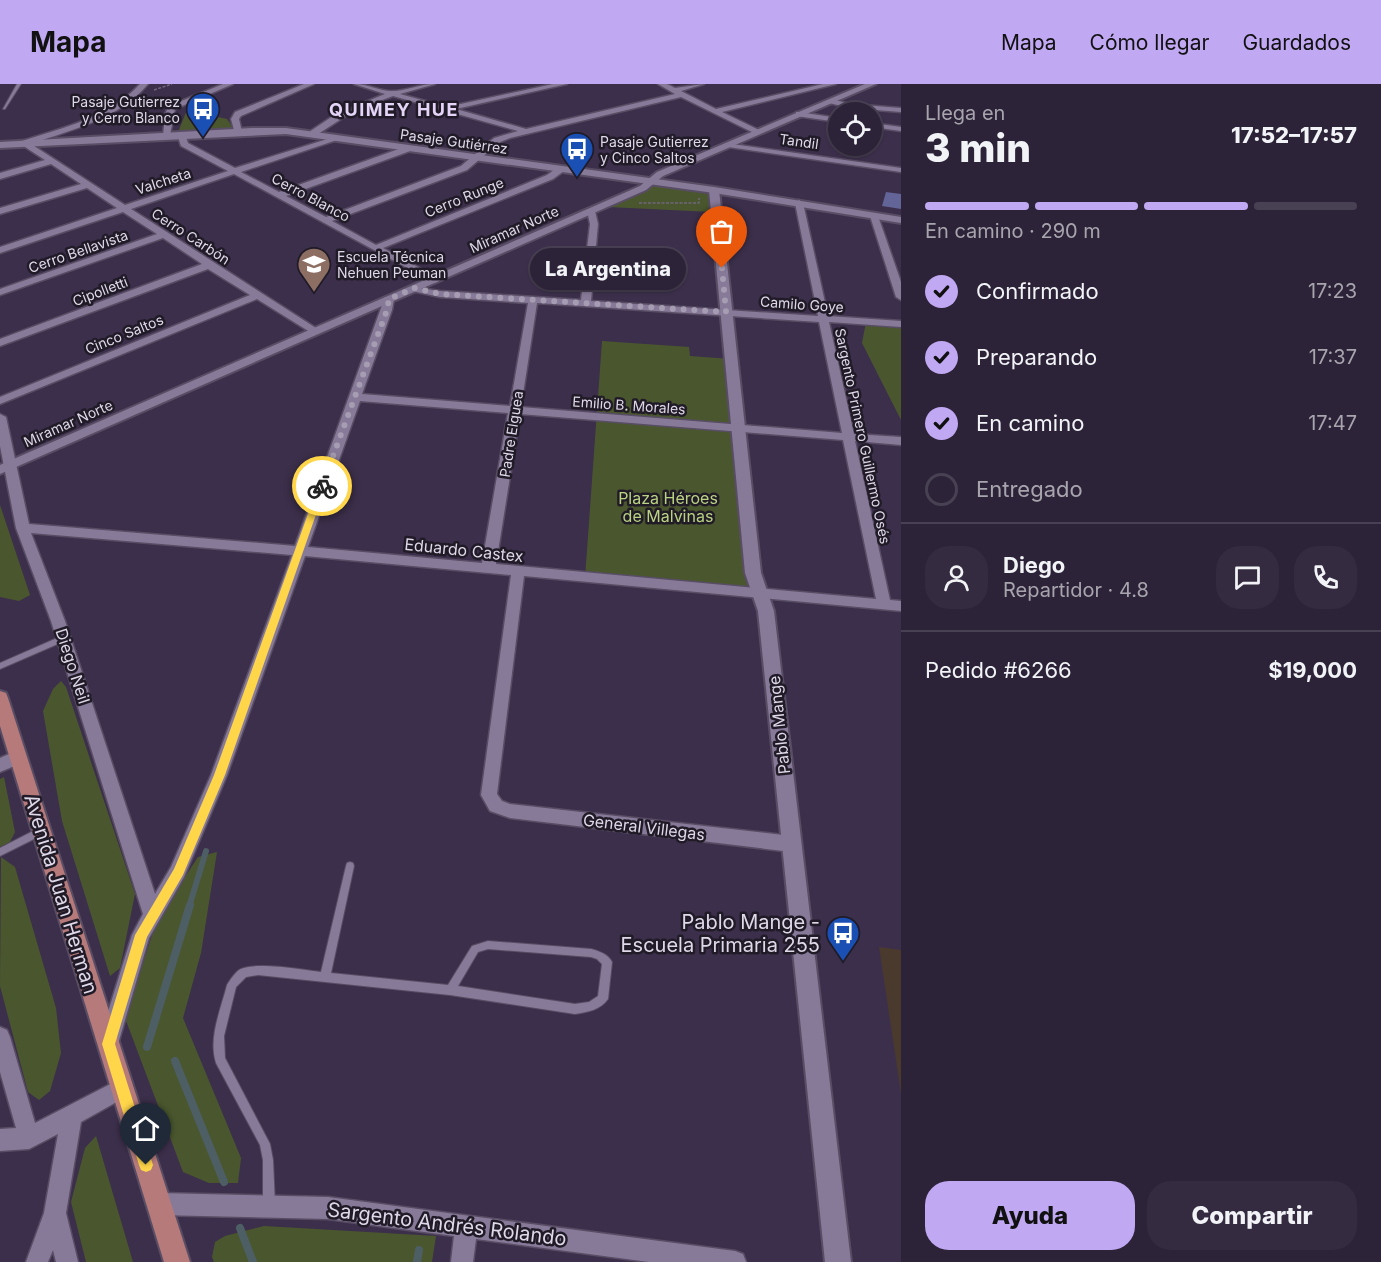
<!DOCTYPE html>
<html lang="es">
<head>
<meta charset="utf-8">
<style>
  body { margin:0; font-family:Inter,sans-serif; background:#352b40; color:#f1f3f6; height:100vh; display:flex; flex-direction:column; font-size:22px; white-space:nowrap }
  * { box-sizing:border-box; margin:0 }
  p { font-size:20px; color:#a7a4ae }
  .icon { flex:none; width:33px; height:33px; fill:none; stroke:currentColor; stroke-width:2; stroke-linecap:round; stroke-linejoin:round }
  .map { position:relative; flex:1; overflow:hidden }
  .panel { display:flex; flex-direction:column; background:#2d2338; width:480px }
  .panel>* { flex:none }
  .tools { position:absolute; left:828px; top:18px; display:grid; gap:12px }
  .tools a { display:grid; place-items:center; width:54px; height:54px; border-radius:50%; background:#2d2338; box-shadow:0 2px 4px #0004,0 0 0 2px #484053; font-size:30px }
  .pin { position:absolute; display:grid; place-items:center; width:51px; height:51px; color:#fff; margin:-62px -26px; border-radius:50% 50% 50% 0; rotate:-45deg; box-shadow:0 0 6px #0007 }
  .pin .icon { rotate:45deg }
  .courier { position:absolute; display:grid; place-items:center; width:60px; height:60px; margin:-30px; border:4px solid #ffd54a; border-radius:50%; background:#fff; color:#222; box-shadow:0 2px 8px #0007 }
  .bubble { position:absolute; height:42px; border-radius:21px; background:#2d2338; box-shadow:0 2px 4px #0004,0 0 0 2px #484053; font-size:20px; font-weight:800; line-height:42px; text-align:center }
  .summary em { font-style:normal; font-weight:800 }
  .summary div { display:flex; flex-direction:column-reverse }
  .summary { display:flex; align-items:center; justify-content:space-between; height:102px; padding:0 24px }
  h1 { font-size:39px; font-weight:800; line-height:45px }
  .bar { display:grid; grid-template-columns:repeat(4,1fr); gap:9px 6px; align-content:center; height:72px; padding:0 24px }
  .bar i { height:8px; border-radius:4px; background:#484053 }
  .bar .current { background:#c0a8f3 }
  .bar p { grid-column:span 4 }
  .line { display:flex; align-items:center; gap:15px; padding:0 24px; border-top:2px solid #484053 }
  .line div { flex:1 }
  .round { display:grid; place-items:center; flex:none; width:63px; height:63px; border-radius:24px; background:#352b40 }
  ol { padding:0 24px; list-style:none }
  li { display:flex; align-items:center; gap:18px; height:66px }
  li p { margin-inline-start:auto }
  li .icon { padding:6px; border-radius:50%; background:#c0a8f3; color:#111; stroke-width:4 }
  li:last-child { color:#a7a4ae }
  li i { width:33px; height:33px; border:3px solid #484053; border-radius:50% }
  .button { display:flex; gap:12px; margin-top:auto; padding:12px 24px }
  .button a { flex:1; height:69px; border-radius:24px; background:#c0a8f3; color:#111; font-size:24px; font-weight:800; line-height:69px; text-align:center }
  .button a+a { background:#352b40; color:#f1f3f6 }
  header { display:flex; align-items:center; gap:36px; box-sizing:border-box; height:84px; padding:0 30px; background:#c0a8f3; color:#111 }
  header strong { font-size:28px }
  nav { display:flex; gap:33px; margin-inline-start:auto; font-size:21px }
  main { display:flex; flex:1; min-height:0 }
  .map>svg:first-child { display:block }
  .education { fill:#4a3a2e }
  .green { fill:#4a572e }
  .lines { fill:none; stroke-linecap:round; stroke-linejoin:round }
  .stream-far1 { stroke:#4d5e64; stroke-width:6 }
  .stream { stroke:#4d5e64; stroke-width:8 }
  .building { fill:#636598 }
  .service-casing { stroke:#584d64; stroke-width:2 }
  .minor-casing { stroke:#584d64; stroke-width:3 }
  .tertiary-casing { stroke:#584d64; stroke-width:4 }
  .secondary-casing { stroke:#584d64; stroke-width:4 }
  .primary-casing { stroke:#584d64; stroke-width:4 }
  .path { stroke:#71667e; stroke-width:1.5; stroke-dasharray:3 1.5; stroke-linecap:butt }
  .service { fill:#877a99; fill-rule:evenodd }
  .minor { fill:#877a99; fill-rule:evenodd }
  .tertiary { fill:#877a99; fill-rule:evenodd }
  .secondary { fill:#877a99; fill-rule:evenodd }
  .primary { fill:#b67a7a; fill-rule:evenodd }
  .route { fill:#ffd54a }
  .done { stroke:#a69db2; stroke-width:6; stroke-dasharray:0 10.8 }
  .labels { text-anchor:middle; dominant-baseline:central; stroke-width:5; stroke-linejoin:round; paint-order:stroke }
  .far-poi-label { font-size:14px; fill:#dfd8e9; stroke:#201b27; text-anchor:start }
  .far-street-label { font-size:14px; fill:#dfd8e9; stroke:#201b27 }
  .park-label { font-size:16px; fill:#b9d381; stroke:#201b27 }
  .street-label { font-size:16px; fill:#dfd8e9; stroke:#201b27 }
  .far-district-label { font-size:18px; font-weight:bold; letter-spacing:1.5px; fill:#e4d5f8; stroke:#201b27 }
  .near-street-label { font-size:20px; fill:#dfd8e9; stroke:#201b27 }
  .near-poi-label { font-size:20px; fill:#dfd8e9; stroke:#201b27; text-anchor:end }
</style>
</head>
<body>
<header>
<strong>Mapa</strong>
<nav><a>Mapa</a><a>Cómo llegar</a><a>Guardados</a></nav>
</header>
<main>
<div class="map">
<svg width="901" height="1178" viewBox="0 0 901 1178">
  <rect width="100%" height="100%" fill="#3c2f4b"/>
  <!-- education -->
  <path class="education" d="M879,863L901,866V1010Z"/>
  <!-- green -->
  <g class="green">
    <path d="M187,26L227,35L234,45L178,48Z"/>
    <path d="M652,99L711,107L712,128L608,123L646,105Z"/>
    <path d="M866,238L901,240V336L862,259Z"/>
    <path d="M602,257L689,263L690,272L731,275L760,511L585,494Z"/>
    <path d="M0,421L30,511L19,517L0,513Z"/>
    <path d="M61,597L66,603L135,810L120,884L110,892L62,737L43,627L53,605Z"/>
    <path d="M4,693L15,748L10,758L0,763V695Z"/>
    <path d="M217,768L201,869L183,934L241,1074L238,1099H209L183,1088L125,934L157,836L198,773Z"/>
    <path d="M1,773L15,783L56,924L61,969L50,1007L39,1016L28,1008L0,902Z"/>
    <path d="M96,1052L133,1178H86L71,1118L85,1064Z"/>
    <path d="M264,1142L436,1152L432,1178H214L212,1173L215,1158L225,1152Z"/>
  </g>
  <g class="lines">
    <!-- stream-far1 -->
    <path class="stream-far1" d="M189,823L206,767"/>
    <!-- stream -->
    <g class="stream">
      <path d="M147,963L190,821"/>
      <path d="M175,977L224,1098"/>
      <path d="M240,1144L253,1178"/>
      <path d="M417,1178L419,1166"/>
    </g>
  </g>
  <!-- building -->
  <path class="building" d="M886,108L901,110V125L882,122Z"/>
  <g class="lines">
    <!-- service casing -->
    <g class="service-casing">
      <g id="service">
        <path d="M17,0H21L5,25H3Z"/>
        <path d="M64,551L68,554L67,556L0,585V579Z"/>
        <path d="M41,743L44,744L45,747L44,750L0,772V764Z"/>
        <path d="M350,778L353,779L354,782L331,889L448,901L472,862L488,857L591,865C599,867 608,870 612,878L608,915C600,926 588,928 575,930L450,911L258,891L246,893L236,903L224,952L225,974L270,1060L273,1076L275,1120L273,1124L269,1126L265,1124L263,1120V1076L260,1061L216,979C208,954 221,925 227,901C230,896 235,889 239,886C253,877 304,886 321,888L346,782L347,779ZM488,865L591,873L597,875L602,880L598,912L589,918L575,920L458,902L478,868Z"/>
      </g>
    </g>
    <!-- minor casing -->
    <g class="minor-casing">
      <g id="minor">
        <path d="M140,0H148C119,35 73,45 31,60L125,121L228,87L181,62L177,50L181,48L185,50L188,59L235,84L337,52V56L241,88L279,108L407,62H413V66L286,112L326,133L461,82L494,54L518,47L393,12L355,26L315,52H309V48L336,30L385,10L354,0C368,0 379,7 392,7C406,7 420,0 435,0L400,10L447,23L553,0H567L456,25L526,45L675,10L658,0H667L675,4L704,0L681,7L716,25L823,0H836L722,28L759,46V50H756L681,13L510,54L500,58L467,86L332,137L376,161L547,91L558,83H564V87L553,95L383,164L438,194L440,196L435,199L234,90L131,125L319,246L310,248L257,215L0,320V313L250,211L208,185L0,262V255L202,180L163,154L0,211V205L157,150L123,128L0,169V163L117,124L87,104L0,130V124L81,100L51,80L0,95V89L45,76L22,61V57C64,43 109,34 140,0Z"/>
        <path d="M223,0H233L175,25L170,51L163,53L165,30L169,22Z"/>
        <path d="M304,0H314L241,32L239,35L242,48L235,50L231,35L235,28Z"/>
        <path d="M832,15L850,20L901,24V28L850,24L829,19Z"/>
        <path d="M799,28L838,34V38L796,32V28Z"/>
        <path d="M872,39L901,43V47L872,43Z"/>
        <path d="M725,59L901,84V88L728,63H725Z"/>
        <path d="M799,116L803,119L828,232L901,237V243L829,238L854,350L901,353V361L855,357L890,516L901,517V527L524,492L497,710L502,717L510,720L792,752L798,755L801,760L798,765L792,768L510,734L490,727L481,711L511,491L305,472L227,691L184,793L149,854L118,960L115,967L108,970L101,967L98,960L132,851L143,830L51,537L16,444L0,362V330L6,333L29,440L295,462L385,213L394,215L392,226L362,310L510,322L528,219L440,213L412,207V203L440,207L581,216L590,140L587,127L591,124L595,127L598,140L591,217L818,232L795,119ZM537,219L819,238L842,349L521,323ZM360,317L508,329L482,479L308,463ZM520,330L843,356L876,515L496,480ZM31,449L292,471L211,691L171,783L155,810L65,537Z"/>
        <path d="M874,129L878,132L901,198V216L896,213L870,132Z"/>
        <path d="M18,666L24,668L26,673L24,678L0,688V674Z"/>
        <path d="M0,943L7,946L10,953L35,1039L122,994L129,997L132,1004L129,1011L81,1038L66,1129L78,1178H56L53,1166L48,1178H26L44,1129L58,1050L29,1065L0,1067V1045L16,1044L0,988Z"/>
        <path d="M159,1109L328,1113L735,1167L743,1170L746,1178H649L476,1155L473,1178H451L454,1152L328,1135L159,1131L151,1128L148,1120L151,1112Z"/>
      </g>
    </g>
    <!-- tertiary casing -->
    <g class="tertiary-casing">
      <g id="tertiary">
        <path d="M865,0H876L663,92L646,106L0,390V381C213,287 427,196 640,102L657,88Z"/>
        <path d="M714,103L719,106L761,489L774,527L851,1178H825L758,527L745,489L709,106Z"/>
      </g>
    </g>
    <!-- secondary casing -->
    <g class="secondary-casing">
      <path id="secondary" d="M252,44H286L714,103L901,133V139L714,109L286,50L0,64V58Z"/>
    </g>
    <!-- primary casing -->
    <g class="primary-casing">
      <path id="primary" d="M0,607L6,609L8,614L190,1178H164L0,642Z"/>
    </g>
    <!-- path -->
    <g class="path">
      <path d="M154,6L172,0"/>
      <path d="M639,119H699V114"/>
    </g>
    <!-- service -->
    <use href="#service" class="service"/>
    <!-- minor -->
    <use href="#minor" class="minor"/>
    <!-- tertiary -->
    <use href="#tertiary" class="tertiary"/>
    <!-- secondary -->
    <use href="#secondary" class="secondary"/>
    <!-- primary -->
    <use href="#primary" class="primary"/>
  </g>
  <!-- route -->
  <path class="route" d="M322,400L326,402L225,691L183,791L147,853L115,960L153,1081L151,1086L146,1088L141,1086L139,1081L102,960L135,851L174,785L214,691L318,402Z"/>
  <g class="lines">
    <!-- done -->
    <path class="done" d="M322,402L387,226L389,215L415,204L440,210L726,228L722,184"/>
  </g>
  <!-- icons -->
  <defs>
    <g id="bus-pin" transform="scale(1.725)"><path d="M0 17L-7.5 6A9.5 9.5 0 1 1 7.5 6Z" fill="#1a4fb4" stroke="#201b27"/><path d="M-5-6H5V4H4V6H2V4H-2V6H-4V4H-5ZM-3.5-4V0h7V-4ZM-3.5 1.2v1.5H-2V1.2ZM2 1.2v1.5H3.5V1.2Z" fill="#fff"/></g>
    <g id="school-pin" transform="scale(1.725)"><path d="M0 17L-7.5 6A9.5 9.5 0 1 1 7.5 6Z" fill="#8d6e63" stroke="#201b27"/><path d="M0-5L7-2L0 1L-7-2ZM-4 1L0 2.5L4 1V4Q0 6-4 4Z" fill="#fff"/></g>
  </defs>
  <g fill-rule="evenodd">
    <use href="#bus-pin" x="203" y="25"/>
    <use href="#bus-pin" x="577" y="65"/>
    <use href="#school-pin" x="314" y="180"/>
    <use href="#bus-pin" x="843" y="849"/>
  </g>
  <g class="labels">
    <!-- far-poi labels -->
    <g class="far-poi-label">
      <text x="180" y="17" text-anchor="end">Pasaje Gutierrez<tspan x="180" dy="16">y Cerro Blanco</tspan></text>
      <text x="600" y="57">Pasaje Gutierrez<tspan x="600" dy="16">y Cinco Saltos</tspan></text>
      <text x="337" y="172">Escuela Técnica<tspan x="337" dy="16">Nehuen Peuman</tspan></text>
    </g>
    <!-- far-street labels -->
    <g class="far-street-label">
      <text transform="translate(454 57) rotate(8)">Pasaje Gutiérrez</text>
      <text transform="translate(799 57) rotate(8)">Tandil</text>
      <text transform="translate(163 97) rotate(-18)">Valcheta</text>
      <text transform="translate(311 113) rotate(28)">Cerro Blanco</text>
      <text transform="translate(464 113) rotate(-22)">Cerro Runge</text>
      <text transform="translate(514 145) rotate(-24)">Miramar Norte</text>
      <text transform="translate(191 152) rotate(33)">Cerro Carbón</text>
      <text transform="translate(78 167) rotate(-19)">Cerro Bellavista</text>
      <text transform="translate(100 207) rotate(-21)">Cipolletti</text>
      <text transform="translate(802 220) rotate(4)">Camilo Goye</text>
      <text transform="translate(124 250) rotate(-22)">Cinco Saltos</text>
      <text transform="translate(629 321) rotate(4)">Emilio B. Morales</text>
      <text transform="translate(68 339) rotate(-24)">Miramar Norte</text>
      <text transform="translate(511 350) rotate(-81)">Padre Elguea</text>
      <text transform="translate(863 352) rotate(78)">Sargento Primero Guillermo Osés</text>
    </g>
    <!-- park labels -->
    <g class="park-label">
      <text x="668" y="414">Plaza Héroes<tspan x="668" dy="18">de Malvinas</tspan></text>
    </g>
    <!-- street labels -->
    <g class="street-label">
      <text transform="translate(464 466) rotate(6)">Eduardo Castex</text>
      <text transform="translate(73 582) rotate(72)">Diego Neil</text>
      <text transform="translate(779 641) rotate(-96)">Pablo Mange</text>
      <text transform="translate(644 743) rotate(7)">General Villegas</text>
    </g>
    <!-- far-district labels -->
    <g class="far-district-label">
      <text x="394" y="25">QUIMEY HUE</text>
    </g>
    <!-- near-street labels -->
    <g class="near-street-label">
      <text transform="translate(61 810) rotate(73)">Avenida Juan Herman</text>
      <text transform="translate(447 1140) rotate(7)">Sargento Andrés Rolando</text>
    </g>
    <!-- near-poi labels -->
    <g class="near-poi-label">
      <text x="820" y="838">Pablo Mange -<tspan x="820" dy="23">Escuela Primaria 255</tspan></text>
    </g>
  </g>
</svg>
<div class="tools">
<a><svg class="icon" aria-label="locate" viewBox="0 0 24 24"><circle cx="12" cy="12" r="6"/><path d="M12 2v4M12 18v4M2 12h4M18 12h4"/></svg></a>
</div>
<div class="pin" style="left:722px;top:184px;background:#ea580c"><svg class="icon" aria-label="bag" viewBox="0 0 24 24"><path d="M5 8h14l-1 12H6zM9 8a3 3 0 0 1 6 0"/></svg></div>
<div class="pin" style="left:146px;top:1081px;background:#1f2937"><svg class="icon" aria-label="home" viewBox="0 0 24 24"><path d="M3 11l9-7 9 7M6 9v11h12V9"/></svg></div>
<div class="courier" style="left:322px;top:402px"><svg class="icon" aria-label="bike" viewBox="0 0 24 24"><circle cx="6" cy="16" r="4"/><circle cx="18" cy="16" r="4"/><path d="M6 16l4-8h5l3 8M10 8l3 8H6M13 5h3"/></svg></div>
<div class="bubble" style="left:530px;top:164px;width:156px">La Argentina</div>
</div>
<section class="panel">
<div class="summary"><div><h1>3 min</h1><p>Llega en</p></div><em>17:52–17:57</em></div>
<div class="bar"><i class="current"></i><i class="current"></i><i class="current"></i><i></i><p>En camino · 290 m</p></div>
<ol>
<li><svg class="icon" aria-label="check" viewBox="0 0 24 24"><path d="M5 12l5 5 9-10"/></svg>Confirmado<p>17:23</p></li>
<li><svg class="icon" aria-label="check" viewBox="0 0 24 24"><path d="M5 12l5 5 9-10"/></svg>Preparando<p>17:37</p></li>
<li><svg class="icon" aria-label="check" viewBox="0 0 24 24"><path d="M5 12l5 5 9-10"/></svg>En camino<p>17:47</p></li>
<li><i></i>Entregado</li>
</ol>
<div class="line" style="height:108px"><a class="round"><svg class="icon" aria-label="person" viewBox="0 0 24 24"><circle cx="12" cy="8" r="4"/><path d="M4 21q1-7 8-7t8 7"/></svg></a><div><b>Diego</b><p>Repartidor · 4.8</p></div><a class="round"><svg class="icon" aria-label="chat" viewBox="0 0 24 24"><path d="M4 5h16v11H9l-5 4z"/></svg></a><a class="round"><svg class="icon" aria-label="phone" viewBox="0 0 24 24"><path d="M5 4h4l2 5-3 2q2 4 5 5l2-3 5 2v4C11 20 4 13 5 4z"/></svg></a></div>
<div class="line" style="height:78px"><div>Pedido #6266</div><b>$19,000</b></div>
<div class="button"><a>Ayuda</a><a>Compartir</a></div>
</section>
</main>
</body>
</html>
